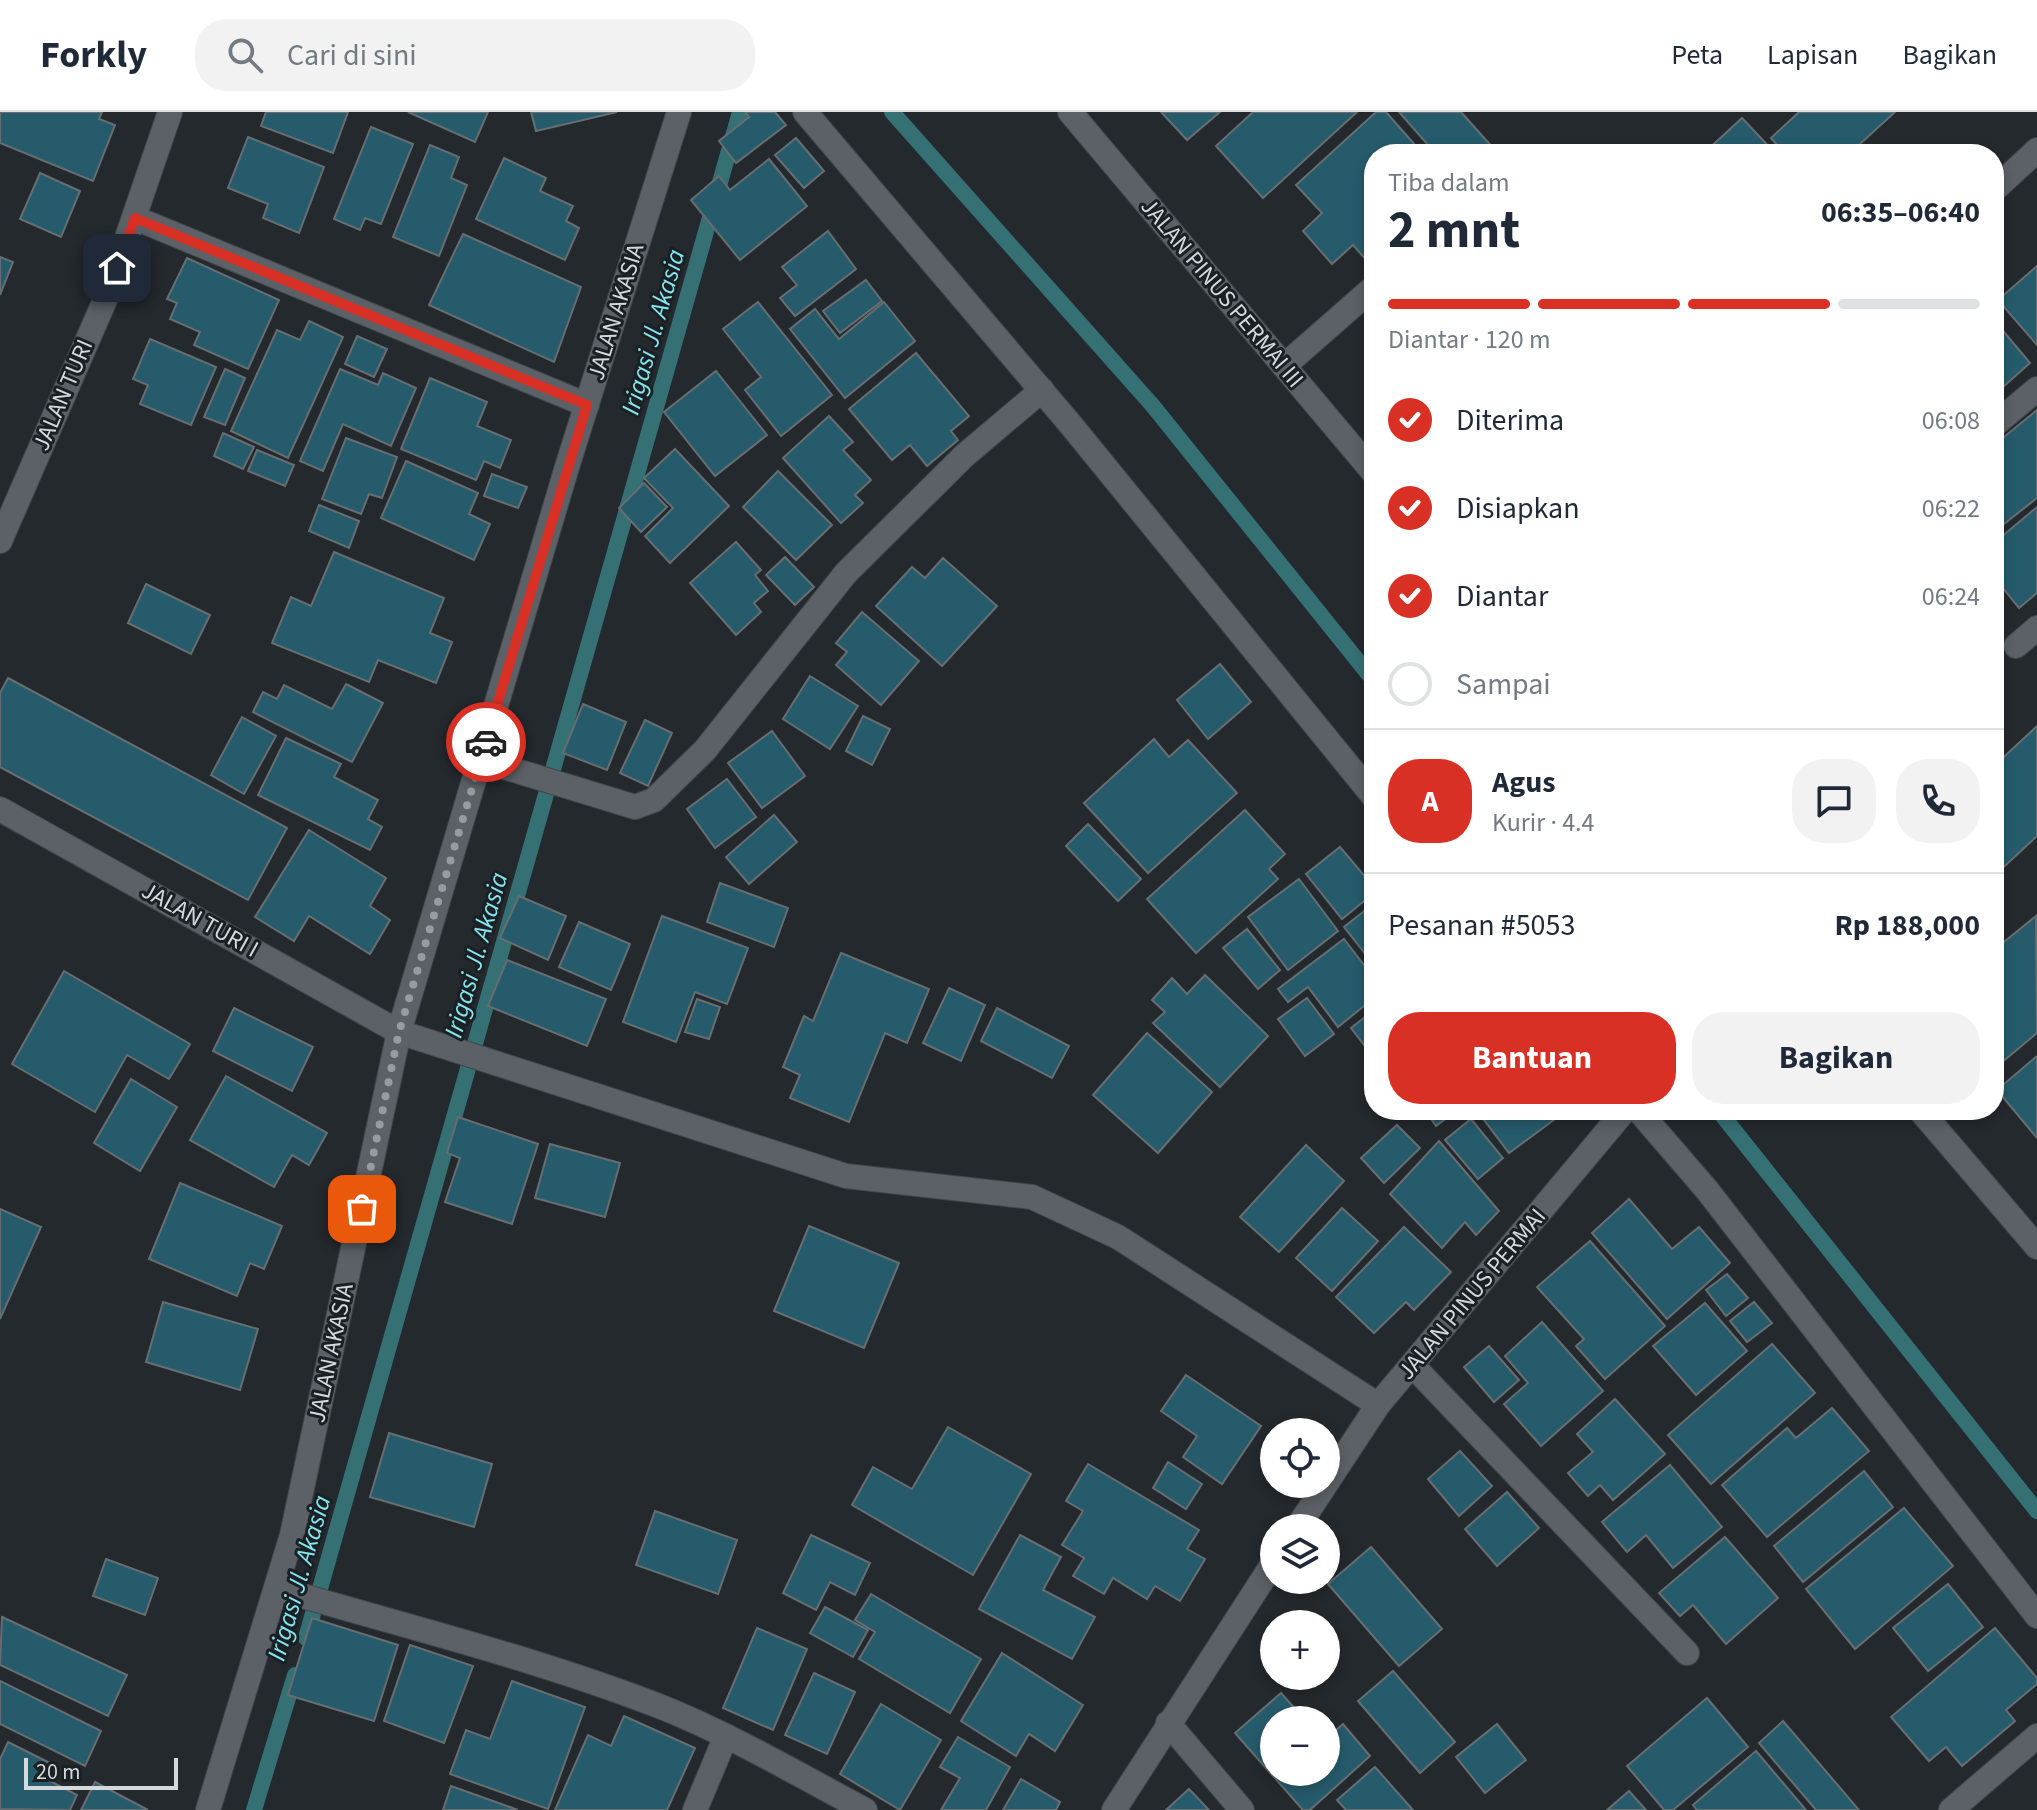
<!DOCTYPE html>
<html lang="id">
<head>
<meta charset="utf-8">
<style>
  body { margin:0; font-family:"Source Sans 3",sans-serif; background:#f2f2f3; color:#1f2937; height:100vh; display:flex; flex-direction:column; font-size:30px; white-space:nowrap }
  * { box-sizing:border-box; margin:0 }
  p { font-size:26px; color:#747a83 }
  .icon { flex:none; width:44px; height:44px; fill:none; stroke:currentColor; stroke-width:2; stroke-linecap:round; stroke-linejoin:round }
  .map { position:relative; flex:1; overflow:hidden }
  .drawer { position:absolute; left:1364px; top:32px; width:640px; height:976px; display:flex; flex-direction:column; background:#fff; border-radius:32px; box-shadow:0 4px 12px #0003 }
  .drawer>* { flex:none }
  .buttons { position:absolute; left:1260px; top:1306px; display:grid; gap:16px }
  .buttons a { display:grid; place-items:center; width:80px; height:80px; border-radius:50%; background:#fff; box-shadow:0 4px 12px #0003; font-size:40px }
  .scale { position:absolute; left:24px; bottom:20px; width:154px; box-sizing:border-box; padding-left:8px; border:4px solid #d6d9dc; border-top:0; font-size:22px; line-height:28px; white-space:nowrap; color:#d6d9dc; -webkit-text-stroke:6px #1a2024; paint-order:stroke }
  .pin { position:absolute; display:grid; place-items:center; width:68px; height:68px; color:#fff; margin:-34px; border-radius:16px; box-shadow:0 4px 12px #0006 }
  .courier { position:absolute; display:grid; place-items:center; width:80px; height:80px; margin:-40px; border:6px solid #d93025; border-radius:50%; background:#fff; color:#222; box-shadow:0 2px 10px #0007 }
  .head em { font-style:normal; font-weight:700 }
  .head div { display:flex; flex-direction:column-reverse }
  .head { display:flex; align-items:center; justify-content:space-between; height:136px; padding:0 24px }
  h1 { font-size:52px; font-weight:700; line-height:60px }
  .bar { display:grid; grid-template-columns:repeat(4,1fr); gap:12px 8px; align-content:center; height:96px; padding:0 24px }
  .bar i { height:10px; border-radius:6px; background:#e0e1e3 }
  .bar .selected { background:#d93025 }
  .bar p { grid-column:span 4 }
  .line { display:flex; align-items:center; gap:20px; padding:0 24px; border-top:2px solid #e0e1e3 }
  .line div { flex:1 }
  .round { display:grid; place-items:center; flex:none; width:84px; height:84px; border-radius:32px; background:#f2f2f3 }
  ol { padding:0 24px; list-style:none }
  li { display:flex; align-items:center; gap:24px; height:88px }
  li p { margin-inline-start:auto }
  li .icon { padding:8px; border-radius:50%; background:#d93025; color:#fff; stroke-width:4 }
  li:last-child { color:#747a83 }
  li i { width:44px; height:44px; border:4px solid #e0e1e3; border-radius:50% }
  .primary-button { display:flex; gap:16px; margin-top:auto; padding:16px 24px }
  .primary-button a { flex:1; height:92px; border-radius:32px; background:#d93025; color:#fff; font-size:32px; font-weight:700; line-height:92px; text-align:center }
  .primary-button a+a { background:#f2f2f3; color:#1f2937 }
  header { display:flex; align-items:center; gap:48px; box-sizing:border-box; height:112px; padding:0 40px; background:#fff; border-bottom:2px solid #e0e1e3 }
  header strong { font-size:38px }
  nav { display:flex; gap:44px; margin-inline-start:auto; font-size:28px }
  .search { width:560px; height:72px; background:#f2f2f3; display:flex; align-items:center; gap:20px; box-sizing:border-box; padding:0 28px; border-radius:32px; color:#747a83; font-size:30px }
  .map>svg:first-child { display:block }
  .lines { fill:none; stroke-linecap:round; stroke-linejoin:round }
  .stream { stroke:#357074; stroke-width:16 }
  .building { fill:#265b6b; stroke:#666e71; stroke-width:2 }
  .minor-casing { stroke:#414649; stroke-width:26 }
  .tertiary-casing { stroke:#414649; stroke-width:26 }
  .minor { stroke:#5b6166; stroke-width:24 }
  .tertiary { stroke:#5b6166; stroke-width:24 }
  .done { stroke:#989b9f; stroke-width:8; stroke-dasharray:0 14.4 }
  .route { stroke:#d93025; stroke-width:10 }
  .labels { text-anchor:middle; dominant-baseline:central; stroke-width:6; stroke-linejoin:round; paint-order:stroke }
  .street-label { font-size:24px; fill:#d6d9dc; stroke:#1a2024 }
  .water-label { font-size:26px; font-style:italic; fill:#85e6ed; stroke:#1a2024 }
</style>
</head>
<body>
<header>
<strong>Forkly</strong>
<div class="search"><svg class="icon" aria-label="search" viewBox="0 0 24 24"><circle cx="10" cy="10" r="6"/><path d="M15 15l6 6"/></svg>Cari di sini</div>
<nav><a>Peta</a><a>Lapisan</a><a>Bagikan</a></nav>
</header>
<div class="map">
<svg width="2037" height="1698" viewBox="0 0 2037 1698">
  <rect width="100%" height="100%" fill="#24292e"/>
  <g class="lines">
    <!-- stream -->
    <g class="stream">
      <path d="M892,0L1153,294L1374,569"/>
      <path d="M1718,998L2037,1399"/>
      <path d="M306,1526L740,0"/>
      <path d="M254,1698L295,1563"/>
    </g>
  </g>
  <!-- building -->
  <g class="building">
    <path d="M0,0H102L99,7L115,13L93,69L0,31Z"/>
    <path d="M266,0H348L333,41L261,14Z"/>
    <path d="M408,0H488L475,30Z"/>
    <path d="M531,0H617L536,19Z"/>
    <path d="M745,0H775L786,13L736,51L719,29L749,5Z"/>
    <path d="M1161,0H1220L1187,28Z"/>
    <path d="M1253,0H1357L1263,86L1216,34Z"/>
    <path d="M1376,0H1386L1423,42H1374V144L1368,150L1353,133L1332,152L1303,119L1322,101L1296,73Z"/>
    <path d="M1399,0H1461L1494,37L1488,42H1436Z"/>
    <path d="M1799,0H1895L1849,42H1785L1771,26Z"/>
    <path d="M1742,6L1776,42H1703Z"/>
    <path d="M371,15L413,32L381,112L365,106L360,118L334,107Z"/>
    <path d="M248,25L324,55L299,121L263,106L268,92L228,76Z"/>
    <path d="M796,26L824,59L804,76L775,43Z"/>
    <path d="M430,33L459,45L451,66L467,73L439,144L393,125Z"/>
    <path d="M504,46L546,66L540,79L573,94L566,109L579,116L565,148L476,107Z"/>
    <path d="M769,47L807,94L740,148L691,88L719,64L730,78Z"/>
    <path d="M40,61L80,79L61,125L20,107Z"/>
    <path d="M828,119L856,157L795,204L780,186L797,173L782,155Z"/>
    <path d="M463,122L581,175L554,250L429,193Z"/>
    <path d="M0,145L13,150L0,183Z"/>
    <path d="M187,146L279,188L248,257L194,233L200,220L170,207L177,191L167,187Z"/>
    <path d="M2037,154V233L1998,188Z"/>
    <path d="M866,168L882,189L840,221L823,199Z"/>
    <path d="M758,190L832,283L781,324L745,278L761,265L723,217Z"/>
    <path d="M884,190L915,229L845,286L790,217L815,197L839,227Z"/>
    <path d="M1994,208L2030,251L1994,283Z"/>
    <path d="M309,209L343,225L288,346L231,319L277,218L300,228Z"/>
    <path d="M357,224L387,237L374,265L345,252Z"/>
    <path d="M150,227L216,255L191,313L140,292L148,273L133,267Z"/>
    <path d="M916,241L969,304L951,319L958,328L927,354L910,333L892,348L849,297Z"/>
    <path d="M225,257L245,266L225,313L204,305Z"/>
    <path d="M340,257L378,273L383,261L416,276L391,334L343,312L323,359L300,349Z"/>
    <path d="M716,259L767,323L715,364L664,300Z"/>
    <path d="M430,266L487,290L477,314L511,328L500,356L484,349L476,368L401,337Z"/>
    <path d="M2037,298V386L1994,420V333Z"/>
    <path d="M829,304L853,330L843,338L871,368L855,383L863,391L841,411L783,346Z"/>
    <path d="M223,321L254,335L243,357L214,344Z"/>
    <path d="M346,326L397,345L382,386L369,382L361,402L322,387Z"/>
    <path d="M675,337L729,394L670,451L645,424L673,396L644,366Z"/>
    <path d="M257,338L294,353L285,374L248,359Z"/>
    <path d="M406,349L478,381L469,402L490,412L474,448L381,406Z"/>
    <path d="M778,359L832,413L796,448L743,395Z"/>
    <path d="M492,362L527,375L518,396L484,384Z"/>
    <path d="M644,371L667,395L641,420L619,396Z"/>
    <path d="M319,393L359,409L349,436L309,419Z"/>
    <path d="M2037,395V481L2019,496L1994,465V431Z"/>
    <path d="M736,430L761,458L755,463L768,479L754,491L761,500L736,523L690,471Z"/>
    <path d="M334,440L444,486L430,521L452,530L436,571L378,548L369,570L272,531L291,485L311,494Z"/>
    <path d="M785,445L814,475L795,493L766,463Z"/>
    <path d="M943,446L997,494L942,554L876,494L912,455L925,466Z"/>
    <path d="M146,472L210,503L191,542L128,511Z"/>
    <path d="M862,500L919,549L881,593L836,553L847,540L836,531Z"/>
    <path d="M1220,552L1251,590L1208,627L1177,588Z"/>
    <path d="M810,564L858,594L830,637L783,607Z"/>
    <path d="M8,566L287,716L248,788L0,655V581Z"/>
    <path d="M346,572L383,591L352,650L253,600L263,580L277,587L284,573L332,597Z"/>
    <path d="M583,592L626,610L607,658L563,641Z"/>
    <path d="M863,604L890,617L872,653L846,639Z"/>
    <path d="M242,605L276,624L244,682L211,663Z"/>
    <path d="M645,608L672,621L648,674L620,661Z"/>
    <path d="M2037,614V724L1994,764V654Z"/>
    <path d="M772,619L805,664L762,696L728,651Z"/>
    <path d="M286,626L341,652L334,665L378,688L368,707L382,715L370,738L258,683Z"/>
    <path d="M1154,627L1169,645L1188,628L1237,681L1148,761L1084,691Z"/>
    <path d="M727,667L756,705L715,736L687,697Z"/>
    <path d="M1245,698L1285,742L1269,757L1278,767L1196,841L1147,787Z"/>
    <path d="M774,703L797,730L749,772L726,745Z"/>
    <path d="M1088,712L1141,767L1118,789L1066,734Z"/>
    <path d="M309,718L386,766L370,794L390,808L370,842L309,804L294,829L255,805Z"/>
    <path d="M1340,735L1374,775V781L1342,807L1306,762Z"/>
    <path d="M1299,767L1338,819L1288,858L1248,805Z"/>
    <path d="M720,771L788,796L774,835L707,810Z"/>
    <path d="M519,784L566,804L548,848L500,826Z"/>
    <path d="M1372,793L1374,796V853L1344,815Z"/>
    <path d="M662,804L748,836L727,892L695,880L676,930L623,910Z"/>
    <path d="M2036,804L2037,921L1994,957V838Z"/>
    <path d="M579,810L630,832L611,878L559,855Z"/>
    <path d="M1247,817L1280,858L1258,877L1223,836Z"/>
    <path d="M1344,827L1374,866V886L1338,915L1308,875L1288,890L1278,877Z"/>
    <path d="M841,841L929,877L907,931L885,921L849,1010L790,986L800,963L783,955L804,904L813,909Z"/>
    <path d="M507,848L606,887L587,934L488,894Z"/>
    <path d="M64,859L190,932L169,967L127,943L95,1000L12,952Z"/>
    <path d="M1205,863L1268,924L1220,975L1153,911L1165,900L1152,888L1172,866L1187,882Z"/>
    <path d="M949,876L985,893L961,949L923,931Z"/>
    <path d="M1307,886L1334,922L1305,944L1278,907Z"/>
    <path d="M697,887L720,895L709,927L685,920Z"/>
    <path d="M234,896L313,935L292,979L213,939Z"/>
    <path d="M997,896L1069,934L1052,966L981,929Z"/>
    <path d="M1374,898V946L1351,916Z"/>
    <path d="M1147,921L1212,980L1158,1041L1093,983Z"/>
    <path d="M2037,944V1026L1997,978Z"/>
    <path d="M226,964L327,1021L309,1053L292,1043L274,1075L190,1028Z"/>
    <path d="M131,967L177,995L140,1059L94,1031Z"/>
    <path d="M1425,998H1457L1436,1014Z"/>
    <path d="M1481,998H1565L1566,999L1509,1041L1478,1000Z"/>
    <path d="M458,1005L538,1032L512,1112L445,1090L460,1046L447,1041Z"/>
    <path d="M1471,1007L1503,1046L1478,1067L1445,1028Z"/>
    <path d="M1397,1013L1420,1036L1384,1071L1361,1046Z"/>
    <path d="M1439,1029L1499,1099L1476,1123L1465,1110L1442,1136L1390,1082Z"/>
    <path d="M550,1032L620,1051L605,1105L535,1086Z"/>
    <path d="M1306,1033L1344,1069L1279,1140L1240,1105Z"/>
    <path d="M180,1071L282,1114L264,1157L250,1151L237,1184L149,1147Z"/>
    <path d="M1629,1087L1672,1137L1699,1115L1730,1151L1667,1207L1592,1121Z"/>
    <path d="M1342,1096L1378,1129L1332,1179L1296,1146Z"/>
    <path d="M0,1097L41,1115L0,1207Z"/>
    <path d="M809,1114L899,1151L864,1236L774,1199Z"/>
    <path d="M1404,1115L1451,1160L1414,1198L1406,1190L1374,1221L1336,1185Z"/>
    <path d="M1590,1129L1665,1214L1605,1267L1576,1234L1584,1227L1537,1175Z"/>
    <path d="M1727,1162L1748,1186L1726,1204L1706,1178Z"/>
    <path d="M163,1190L258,1217L240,1278L146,1250Z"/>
    <path d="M1754,1190L1772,1211L1747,1230L1730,1209Z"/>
    <path d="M1705,1191L1747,1239L1696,1283L1653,1234Z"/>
    <path d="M1542,1210L1603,1279L1541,1334L1504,1292L1528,1271L1505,1244Z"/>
    <path d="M1772,1232L1815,1281L1711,1372L1668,1323Z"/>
    <path d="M1489,1234L1519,1268L1494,1290L1464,1255Z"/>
    <path d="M1186,1263L1261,1314L1222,1372L1183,1345L1197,1324L1161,1299Z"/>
    <path d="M1615,1287L1665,1342L1613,1388L1600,1373L1588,1384L1568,1361L1593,1340L1577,1322Z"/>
    <path d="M1832,1296L1869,1339L1767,1425L1722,1373L1787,1316L1796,1326Z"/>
    <path d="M948,1315L1031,1362L973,1463L852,1393L873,1355L912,1377Z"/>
    <path d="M389,1321L492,1352L474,1415L370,1385Z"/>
    <path d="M1460,1339L1492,1374L1459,1404L1428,1367Z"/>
    <path d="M1168,1350L1202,1372L1186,1397L1153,1376Z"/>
    <path d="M1088,1352L1199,1418L1187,1437L1205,1447L1180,1489L1155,1474L1147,1487L1113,1466L1104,1482L1073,1464L1084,1446L1062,1433L1083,1399L1066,1389Z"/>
    <path d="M1670,1353L1722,1415L1673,1456L1646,1423L1627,1440L1602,1410Z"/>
    <path d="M1864,1359L1893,1395L1803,1470L1774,1434Z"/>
    <path d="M1507,1380L1539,1416L1497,1454L1465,1417Z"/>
    <path d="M1904,1396L1953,1454L1855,1537L1806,1477Z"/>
    <path d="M655,1399L737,1428L718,1482L636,1453Z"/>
    <path d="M811,1423L870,1451L855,1483L830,1470L816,1498L783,1481Z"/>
    <path d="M1020,1423L1061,1445L1043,1478L1095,1505L1072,1547L979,1497Z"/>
    <path d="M1725,1425L1778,1486L1726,1532L1693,1493L1680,1504L1659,1481Z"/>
    <path d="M1371,1435L1442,1517L1399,1554L1328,1472Z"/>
    <path d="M106,1447L158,1466L145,1503L93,1484Z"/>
    <path d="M1948,1472L1983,1515L1928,1559L1893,1516Z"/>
    <path d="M871,1482L981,1547L950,1601L859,1547L875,1520L855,1508Z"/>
    <path d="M825,1495L868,1518L853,1545L810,1521Z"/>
    <path d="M2,1505L127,1563L108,1604L0,1553Z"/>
    <path d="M312,1506L398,1533L374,1609L288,1583Z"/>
    <path d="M757,1516L807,1537L773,1618L723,1596Z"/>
    <path d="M1995,1516L2037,1566V1572L2006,1598L2015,1609L1962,1654L1946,1635L1929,1649L1891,1605Z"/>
    <path d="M410,1533L473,1554L444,1631L384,1609Z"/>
    <path d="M1002,1541L1083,1593L1055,1639L1029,1622L1016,1644L961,1609Z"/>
    <path d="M1393,1559L1455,1630L1420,1661L1358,1589Z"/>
    <path d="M814,1561L855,1580L827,1642L785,1623Z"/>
    <path d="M0,1569L101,1619L85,1654L0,1612Z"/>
    <path d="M512,1569L585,1595L548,1697L450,1662L466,1618L490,1627Z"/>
    <path d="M1281,1581L1305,1608H1274V1660H1326V1627L1343,1612L1370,1644L1310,1698H1303L1235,1621Z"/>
    <path d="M1707,1586L1748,1635L1673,1698H1664L1627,1654Z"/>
    <path d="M881,1592L941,1628L900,1698L840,1662Z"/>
    <path d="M624,1604L695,1636L667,1698H555L588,1623L611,1634Z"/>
    <path d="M1783,1609L1859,1698H1816L1759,1631Z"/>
    <path d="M1497,1612L1526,1648L1485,1681L1456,1645Z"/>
    <path d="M958,1625L1010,1655L986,1698H941L960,1666L940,1655Z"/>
    <path d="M8,1630L54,1653L48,1668L77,1683L70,1698L0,1697V1647Z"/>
    <path d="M1756,1639L1806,1698H1697L1693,1693Z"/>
    <path d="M1375,1655L1413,1698H1346L1337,1688Z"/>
    <path d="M1021,1667L1060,1690L1056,1698H1003Z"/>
    <path d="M95,1670L148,1698H81Z"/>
    <path d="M451,1674L518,1698H443Z"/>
    <path d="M1189,1677L1209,1698H1166Z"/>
    <path d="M1629,1679L1646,1698H1607Z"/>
  </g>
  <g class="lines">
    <!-- minor casing -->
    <g class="minor-casing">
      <g id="minor">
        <path d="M1070,0L1374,361"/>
        <path d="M1994,78L2037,38"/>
        <path d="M135,106L587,293"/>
        <path d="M1284,254L1374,175"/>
        <path d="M1994,313L2037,277"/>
        <path d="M0,429L108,181L170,0"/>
        <path d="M2016,534L2037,516"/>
        <path d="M481,648L635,695L654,688L705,638L846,461L964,344L1042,278"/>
        <path d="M0,697L399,920L846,1064L1032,1085L1118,1125L1378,1293"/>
        <path d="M1920,998L2037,1135"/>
        <path d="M1413,1254L1687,1541"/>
        <path d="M1297,1416L1378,1293L1625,998"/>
        <path d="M279,1477C407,1515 539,1547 664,1596C733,1624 799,1663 865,1698"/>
        <path d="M1168,1611L1242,1698"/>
        <path d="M208,1698L292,1423L399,920L567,355L679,0"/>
        <path d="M695,1698L726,1624"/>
        <path d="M1114,1698L1274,1450"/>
        <path d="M1951,1698L2037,1624"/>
      </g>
    </g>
    <!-- tertiary casing -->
    <g class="tertiary-casing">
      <g id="tertiary">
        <path d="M805,0L1071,313L1374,685"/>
        <path d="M1638,998L1707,1078L2037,1504"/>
      </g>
    </g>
    <!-- minor -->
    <use href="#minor" class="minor"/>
    <!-- tertiary -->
    <use href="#tertiary" class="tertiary"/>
  </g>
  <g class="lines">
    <!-- done -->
    <path class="done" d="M362,1097L399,920L486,630"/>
    <!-- route -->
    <path class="route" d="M117,156L135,106L587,293L486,630"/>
  </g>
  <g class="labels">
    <!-- street labels -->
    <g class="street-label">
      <text transform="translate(1222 181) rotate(50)">JALAN PINUS PERMAI III</text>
      <text transform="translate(616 200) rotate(-73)">JALAN AKASIA</text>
      <text transform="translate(63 283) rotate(-67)">JALAN TURI</text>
      <text transform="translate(200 808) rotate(29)">JALAN TURI I</text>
      <text transform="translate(1472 1182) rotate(-50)">JALAN PINUS PERMAI</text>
      <text transform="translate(331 1241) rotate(-78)">JALAN AKASIA</text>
    </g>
    <!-- water labels -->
    <g class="water-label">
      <text transform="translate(653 220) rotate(-74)">Irigasi Jl. Akasia</text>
      <text transform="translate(476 843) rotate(-74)">Irigasi Jl. Akasia</text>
      <text transform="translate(299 1466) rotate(-74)">Irigasi Jl. Akasia</text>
    </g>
  </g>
</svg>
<div class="buttons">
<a><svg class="icon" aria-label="locate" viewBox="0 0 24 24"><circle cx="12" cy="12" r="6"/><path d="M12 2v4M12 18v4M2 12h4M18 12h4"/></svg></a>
<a><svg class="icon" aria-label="layers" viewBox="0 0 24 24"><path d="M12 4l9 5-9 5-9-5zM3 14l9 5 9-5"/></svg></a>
<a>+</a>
<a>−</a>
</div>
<div class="scale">20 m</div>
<div class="pin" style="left:362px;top:1097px;background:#ea580c"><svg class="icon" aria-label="bag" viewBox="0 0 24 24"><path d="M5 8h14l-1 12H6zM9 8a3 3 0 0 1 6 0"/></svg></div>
<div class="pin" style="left:117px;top:156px;background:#1f2937"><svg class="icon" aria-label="home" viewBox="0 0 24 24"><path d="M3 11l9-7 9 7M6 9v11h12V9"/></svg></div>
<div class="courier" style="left:486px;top:630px"><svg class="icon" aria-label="car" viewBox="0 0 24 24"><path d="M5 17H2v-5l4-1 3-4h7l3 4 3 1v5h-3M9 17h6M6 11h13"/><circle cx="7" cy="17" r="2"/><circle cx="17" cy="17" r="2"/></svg></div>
<section class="drawer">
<div class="head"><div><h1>2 mnt</h1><p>Tiba dalam</p></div><em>06:35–06:40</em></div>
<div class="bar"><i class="selected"></i><i class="selected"></i><i class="selected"></i><i></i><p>Diantar · 120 m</p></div>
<ol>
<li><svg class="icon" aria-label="check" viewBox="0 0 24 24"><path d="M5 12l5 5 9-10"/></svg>Diterima<p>06:08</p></li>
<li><svg class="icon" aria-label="check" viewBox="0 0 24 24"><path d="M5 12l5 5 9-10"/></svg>Disiapkan<p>06:22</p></li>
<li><svg class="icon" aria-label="check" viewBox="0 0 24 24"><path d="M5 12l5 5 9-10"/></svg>Diantar<p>06:24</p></li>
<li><i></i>Sampai</li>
</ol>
<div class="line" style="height:144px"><b class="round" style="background:#d93025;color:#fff">A</b><div><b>Agus</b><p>Kurir · 4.4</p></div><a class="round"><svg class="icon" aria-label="chat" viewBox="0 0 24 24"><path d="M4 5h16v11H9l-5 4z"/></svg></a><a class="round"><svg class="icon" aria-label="phone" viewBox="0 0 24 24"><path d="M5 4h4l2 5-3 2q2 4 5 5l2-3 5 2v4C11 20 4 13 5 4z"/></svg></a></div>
<div class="line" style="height:104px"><div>Pesanan #5053</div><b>Rp 188,000</b></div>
<div class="primary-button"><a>Bantuan</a><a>Bagikan</a></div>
</section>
</div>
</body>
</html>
